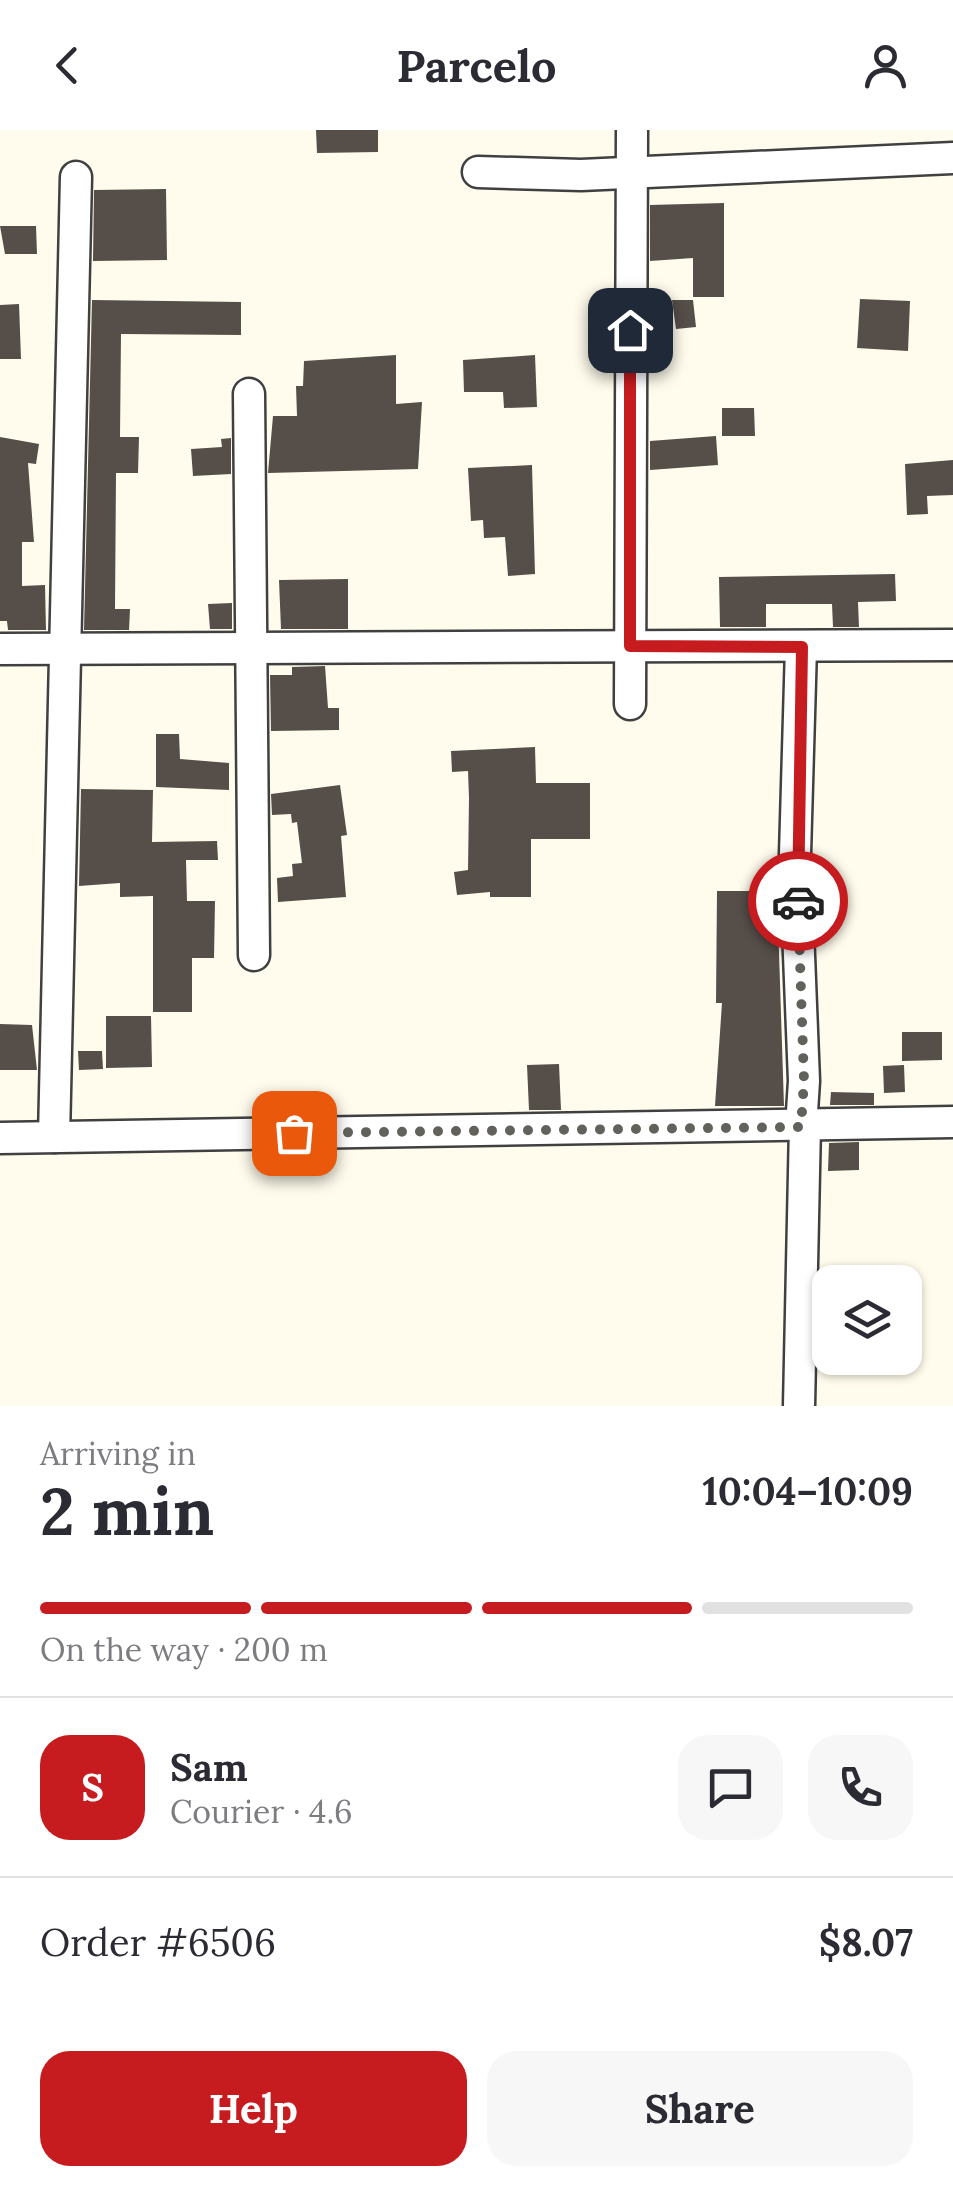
<!DOCTYPE html>
<html lang="en">
<head>
<meta charset="utf-8">
<style>
  body { margin:0; font-family:Lora,serif; background:#f7f7f7; color:#2b2b33; height:100vh; display:flex; flex-direction:column; font-size:38px; white-space:nowrap }
  * { box-sizing:border-box; margin:0 }
  p { font-size:32px; color:#7c7c81 }
  .icon { flex:none; width:55px; height:55px; fill:none; stroke:currentColor; stroke-width:2; stroke-linecap:round; stroke-linejoin:round }
  .map { position:relative; height:1276px; overflow:hidden }
  .drawer { display:flex; flex-direction:column; background:#fff; flex:1 }
  .drawer>* { flex:none }
  .controls { position:absolute; left:812px; top:1135px; display:grid; gap:20px }
  .controls a { display:grid; place-items:center; width:110px; height:110px; border-radius:20px; background:#fff; box-shadow:0 2px 8px #0004; font-size:50px }
  .pin { position:absolute; display:grid; place-items:center; width:85px; height:85px; color:#fff; margin:-42px; border-radius:20px; box-shadow:0 5px 15px #0006 }
  .courier { position:absolute; display:grid; place-items:center; width:100px; height:100px; margin:-50px; border:8px solid #c61c1f; border-radius:50%; background:#fff; color:#222; box-shadow:0 2px 12px #0007 }
  .headline em { font-style:normal; font-weight:700 }
  .headline div { display:flex; flex-direction:column-reverse }
  .headline { display:flex; align-items:center; justify-content:space-between; height:170px; padding:0 40px }
  h1 { font-size:65px; font-weight:700; line-height:75px }
  .bar { display:grid; grid-template-columns:repeat(4,1fr); gap:15px 10px; align-content:center; height:120px; padding:0 40px }
  .bar i { height:12px; border-radius:8px; background:#e1e1e2 }
  .bar .on { background:#c61c1f }
  .bar p { grid-column:span 4 }
  .line { display:flex; align-items:center; gap:25px; padding:0 40px; border-top:2px solid #e1e1e2 }
  .line div { flex:1 }
  .round { display:grid; place-items:center; flex:none; width:105px; height:105px; border-radius:30px; background:#f7f7f7 }
  .cta { display:flex; gap:20px; margin-top:auto; padding:20px 40px }
  .cta a { flex:1; height:115px; border-radius:30px; background:#c61c1f; color:#fff; font-size:40px; font-weight:700; line-height:115px; text-align:center }
  .cta a+a { background:#f7f7f7; color:#2b2b33 }
  header { display:flex; justify-content:space-between; align-items:center; height:130px; padding:0 40px; background:#fff; font-size:45px; font-weight:700 }
  .map>svg:first-child { display:block }
  .building { fill:#564e49 }
  .lines { fill:none; stroke-linecap:round; stroke-linejoin:round }
  .minor-casing { stroke:#404040; stroke-width:35 }
  .minor { stroke:#fff; stroke-width:30 }
  .done { stroke:#62615b; stroke-width:10; stroke-dasharray:0 18 }
  .route { stroke:#c61c1f; stroke-width:12 }
</style>
</head>
<body>
<header><svg class="icon" aria-label="back" viewBox="0 0 24 24"><path d="M15 5l-7 7 7 7"/></svg>Parcelo<svg class="icon" aria-label="person" viewBox="0 0 24 24"><circle cx="12" cy="8" r="4"/><path d="M4 21q1-7 8-7t8 7"/></svg></header>
<div class="map">
<svg width="953" height="1276" viewBox="0 0 953 1276">
  <rect width="100%" height="100%" fill="#fffced"/>
  <!-- building -->
  <g class="building">
    <path d="M316,0H378V22L317,23Z"/>
    <path d="M166,59L167,130L93,131L94,60Z"/>
    <path d="M724,73V167H693V128L650,131V75Z"/>
    <path d="M0,96H36L37,124H5Z"/>
    <path d="M860,169L910,171L908,221L857,218Z"/>
    <path d="M92,170L241,172V205L121,204L120,307H139L138,343H116L115,479H130L129,500H84Z"/>
    <path d="M672,170H693L696,197L676,199Z"/>
    <path d="M19,174L21,229H0V175Z"/>
    <path d="M396,225V274L422,272L418,339L268,343L273,286H297L296,256H303L304,231Z"/>
    <path d="M535,225L537,277L504,278L503,262H464L463,230Z"/>
    <path d="M722,278H754L755,306H722Z"/>
    <path d="M716,306L718,335L650,340V311Z"/>
    <path d="M0,307L39,314L36,334L28,333L34,412H22V456L45,455L46,500H8L7,491H0Z"/>
    <path d="M231,308V344L193,346L191,319L222,317L221,309Z"/>
    <path d="M953,330V365L927,366L928,384L907,385L905,334Z"/>
    <path d="M532,335L535,444L508,446L505,407L484,408L483,390L471,391L468,338Z"/>
    <path d="M895,444L896,471L858,472L859,497H833L832,474H766V497H720L719,447Z"/>
    <path d="M348,449V499H281L279,450Z"/>
    <path d="M232,473V499H210L208,474Z"/>
    <path d="M325,536L328,578H339V600L271,601L270,545H292V537Z"/>
    <path d="M156,604H179L180,629L229,633V660L156,657Z"/>
    <path d="M535,617L536,653H590V709H531V767H490V762L457,765L454,742L468,740L469,668L468,641L452,642L451,621Z"/>
    <path d="M340,655L347,705L341,706L346,767L278,772L277,748L293,746L292,734L302,733L297,692L292,693L291,684L272,685L271,664Z"/>
    <path d="M81,659L153,660L152,712L217,711L218,730H186L187,771H215L214,828H192V882H153V766L120,767V753L79,756Z"/>
    <path d="M717,761H777L784,976H715L722,873H716Z"/>
    <path d="M106,886H151L152,937L106,938Z"/>
    <path d="M0,894L32,895L37,940H0Z"/>
    <path d="M902,902H942V930L902,931Z"/>
    <path d="M78,921H102L103,939L79,940Z"/>
    <path d="M559,934L561,980H529L527,935Z"/>
    <path d="M904,935L905,962L884,963L883,936Z"/>
    <path d="M831,962L874,963V975H830Z"/>
    <path d="M859,1012V1040L828,1041L829,1013Z"/>
  </g>
  <g class="lines">
    <!-- minor casing -->
    <g class="minor-casing">
      <g id="minor">
        <path d="M478,42L581,45L953,28"/>
        <path d="M249,264L254,825"/>
        <path d="M0,519L953,515"/>
        <path d="M630,574L632,0"/>
        <path d="M801,997L804,951L795,724L801,517"/>
        <path d="M54,1007L76,47"/>
        <path d="M0,1008L953,992"/>
        <path d="M799,1276L805,995"/>
      </g>
    </g>
    <!-- minor -->
    <use href="#minor" class="minor"/>
  </g>
  <g class="lines">
    <!-- done -->
    <path class="done" d="M294,1003L801,997L804,951L798,771"/>
    <!-- route -->
    <path class="route" d="M630,200V516L802,517L798,771"/>
  </g>
</svg>
<div class="controls">
<a><svg class="icon" aria-label="layers" viewBox="0 0 24 24"><path d="M12 4l9 5-9 5-9-5zM3 14l9 5 9-5"/></svg></a>
</div>
<div class="pin" style="left:294px;top:1003px;background:#ea580c"><svg class="icon" aria-label="bag" viewBox="0 0 24 24"><path d="M5 8h14l-1 12H6zM9 8a3 3 0 0 1 6 0"/></svg></div>
<div class="pin" style="left:630px;top:200px;background:#1f2937"><svg class="icon" aria-label="home" viewBox="0 0 24 24"><path d="M3 11l9-7 9 7M6 9v11h12V9"/></svg></div>
<div class="courier" style="left:798px;top:771px"><svg class="icon" aria-label="car" viewBox="0 0 24 24"><path d="M5 17H2v-5l4-1 3-4h7l3 4 3 1v5h-3M9 17h6M6 11h13"/><circle cx="7" cy="17" r="2"/><circle cx="17" cy="17" r="2"/></svg></div>
</div>
<section class="drawer">
<div class="headline"><div><h1>2 min</h1><p>Arriving in</p></div><em>10:04–10:09</em></div>
<div class="bar"><i class="on"></i><i class="on"></i><i class="on"></i><i></i><p>On the way · 200 m</p></div>
<div class="line" style="height:180px"><b class="round" style="background:#c61c1f;color:#fff">S</b><div><b>Sam</b><p>Courier · 4.6</p></div><a class="round"><svg class="icon" aria-label="chat" viewBox="0 0 24 24"><path d="M4 5h16v11H9l-5 4z"/></svg></a><a class="round"><svg class="icon" aria-label="phone" viewBox="0 0 24 24"><path d="M5 4h4l2 5-3 2q2 4 5 5l2-3 5 2v4C11 20 4 13 5 4z"/></svg></a></div>
<div class="line" style="height:130px"><div>Order #6506</div><b>$8.07</b></div>
<div class="cta"><a>Help</a><a>Share</a></div>
</section>
</body>
</html>
